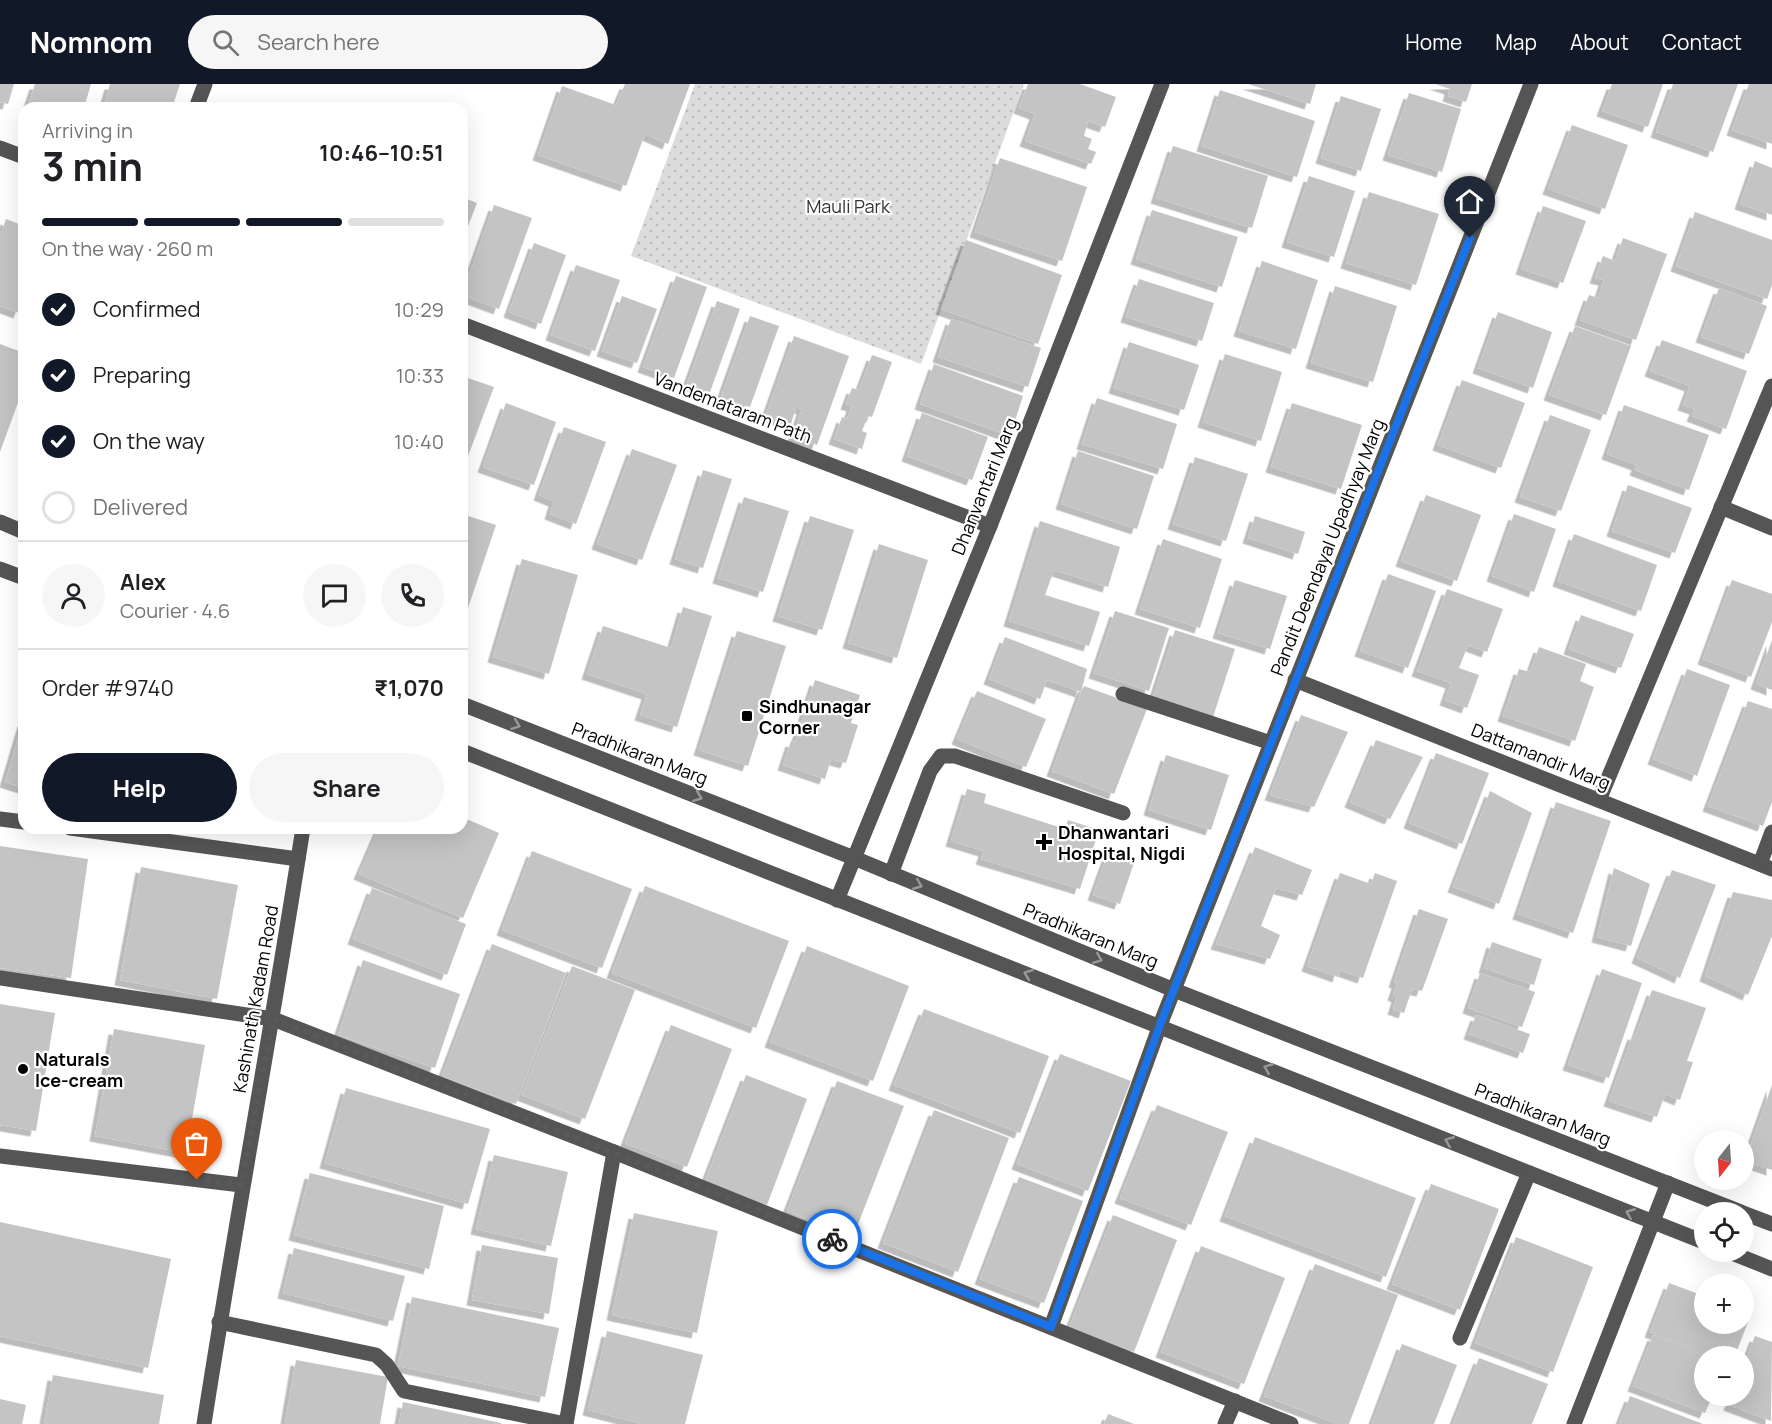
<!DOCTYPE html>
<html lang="en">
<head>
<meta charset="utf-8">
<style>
  body { margin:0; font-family:Manrope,sans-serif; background:#f6f6f6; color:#202124; height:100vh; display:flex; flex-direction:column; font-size:22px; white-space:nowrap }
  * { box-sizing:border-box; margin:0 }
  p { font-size:20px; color:#757577 }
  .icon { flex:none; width:33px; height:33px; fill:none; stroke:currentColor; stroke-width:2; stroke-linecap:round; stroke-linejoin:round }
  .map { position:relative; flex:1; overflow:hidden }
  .sheet { position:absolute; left:18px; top:18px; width:450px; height:732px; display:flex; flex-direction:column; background:#fff; border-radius:18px; box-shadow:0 6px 24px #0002 }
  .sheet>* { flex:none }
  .needle { width:39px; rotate:197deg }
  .fabs { position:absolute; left:1694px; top:1046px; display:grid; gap:12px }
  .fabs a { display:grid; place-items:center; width:60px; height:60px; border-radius:50%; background:#fff; box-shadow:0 6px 24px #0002; font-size:30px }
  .pin { position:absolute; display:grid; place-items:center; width:51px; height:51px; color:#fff; margin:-62px -26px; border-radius:50% 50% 50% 0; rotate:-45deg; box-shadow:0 0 6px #0007 }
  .pin .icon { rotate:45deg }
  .courier { position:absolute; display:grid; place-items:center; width:60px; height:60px; margin:-30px; border:4px solid #1a73e8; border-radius:50%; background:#fff; color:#222; box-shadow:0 2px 8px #0007 }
  .summary em { font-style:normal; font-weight:700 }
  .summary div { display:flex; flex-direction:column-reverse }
  .summary { display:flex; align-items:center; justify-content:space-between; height:102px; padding:0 24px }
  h1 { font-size:39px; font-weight:700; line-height:45px }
  .bar { display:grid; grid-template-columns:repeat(4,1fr); gap:9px 6px; align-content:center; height:72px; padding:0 24px }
  .bar i { height:8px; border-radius:4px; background:#e0e0e0 }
  .bar .active { background:#111827 }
  .bar p { grid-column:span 4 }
  .line { display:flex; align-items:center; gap:15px; padding:0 24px; border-top:2px solid #e0e0e0 }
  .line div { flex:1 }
  .round { display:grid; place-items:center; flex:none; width:63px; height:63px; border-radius:32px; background:#f6f6f6 }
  ol { padding:0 24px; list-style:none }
  li { display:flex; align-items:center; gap:18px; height:66px }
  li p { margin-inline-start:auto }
  li .icon { padding:6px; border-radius:50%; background:#111827; color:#fff; stroke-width:4 }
  li:last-child { color:#757577 }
  li i { width:33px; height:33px; border:3px solid #e0e0e0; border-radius:50% }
  .button { display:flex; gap:12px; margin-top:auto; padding:12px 24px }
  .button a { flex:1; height:69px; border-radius:36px; background:#111827; color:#fff; font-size:24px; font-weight:700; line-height:69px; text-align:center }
  .button a+a { background:#f6f6f6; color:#202124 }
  header { display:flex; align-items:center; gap:36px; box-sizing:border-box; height:84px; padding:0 30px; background:#111827; color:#fff }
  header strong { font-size:28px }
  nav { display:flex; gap:33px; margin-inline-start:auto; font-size:21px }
  .search { width:420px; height:54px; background:#f6f6f6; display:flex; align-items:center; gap:15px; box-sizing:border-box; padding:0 21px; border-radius:33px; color:#757577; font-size:22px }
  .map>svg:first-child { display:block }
  .park { fill:url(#park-dots) }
  .building { fill:#c4c4c4; filter:url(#shadow) }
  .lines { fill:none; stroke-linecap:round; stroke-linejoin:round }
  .minor { stroke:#555; stroke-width:15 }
  .oneway { stroke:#999 }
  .done { stroke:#595959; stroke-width:6; stroke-dasharray:0 10.8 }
  .route { stroke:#1a73e8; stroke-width:8 }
  .poi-dot { fill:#000; stroke:#fff; stroke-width:2 }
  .labels { text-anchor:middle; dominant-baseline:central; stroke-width:4.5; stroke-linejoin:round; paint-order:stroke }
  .park-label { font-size:18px; fill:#333; stroke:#fff }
  .street-label { font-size:18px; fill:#000; stroke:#fff }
  .poi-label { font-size:18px; font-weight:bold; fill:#000; stroke:#fff; text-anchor:start }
</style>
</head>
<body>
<header>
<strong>Nomnom</strong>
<div class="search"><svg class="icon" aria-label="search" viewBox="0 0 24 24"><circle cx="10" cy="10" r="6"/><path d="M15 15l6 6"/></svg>Search here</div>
<nav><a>Home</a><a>Map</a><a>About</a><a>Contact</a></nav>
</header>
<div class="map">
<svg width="1772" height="1340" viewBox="0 0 1772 1340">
  <defs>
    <pattern id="park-dots" width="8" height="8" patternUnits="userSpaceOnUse" patternTransform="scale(1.5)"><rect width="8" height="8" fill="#dcdcdc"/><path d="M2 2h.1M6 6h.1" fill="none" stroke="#bbb" stroke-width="1.8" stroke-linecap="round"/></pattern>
    <filter id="shadow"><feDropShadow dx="-5.5" dy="5.5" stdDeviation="0" flood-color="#0004"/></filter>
  </defs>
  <rect width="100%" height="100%" fill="#fff"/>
  <!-- park -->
  <path class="park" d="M695,0H1024L921,280L631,172Z"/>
  <!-- building -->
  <g class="building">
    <path d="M0,0H14L8,20L0,18Z"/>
    <path d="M35,0H91L84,24H27Z"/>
    <path d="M110,0H180L172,24H103Z"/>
    <path d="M625,0H690L668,60L645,50L626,102L538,71L562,2L616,21Z"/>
    <path d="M1028,0H1080L1116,13L1105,43L1088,37L1084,52L1092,55L1088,65L1096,68L1091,80L1025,57L1035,30L1019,24Z"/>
    <path d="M1248,0H1316L1310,20Z"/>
    <path d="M1435,0H1472L1466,18L1448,12L1450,5Z"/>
    <path d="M1612,0H1663L1648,43L1602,27Z"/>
    <path d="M1673,0H1738L1713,68L1656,48Z"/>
    <path d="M1749,0H1772V60L1732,46Z"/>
    <path d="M1220,6L1315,37L1297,93L1202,62Z"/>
    <path d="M1409,9L1461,25L1442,88L1388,71Z"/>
    <path d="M1341,12L1381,25L1361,87L1321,74Z"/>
    <path d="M1572,41L1628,61L1605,125L1548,105Z"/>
    <path d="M1173,62L1268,92L1252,144L1156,114Z"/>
    <path d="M1000,74L1087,103L1062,177L975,148Z"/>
    <path d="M1755,77L1772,84V131L1740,120Z"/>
    <path d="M1309,92L1355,107L1334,173L1287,158Z"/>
    <path d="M1369,108L1439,130L1416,201L1346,179Z"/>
    <path d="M462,113L477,119L462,158Z"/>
    <path d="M494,121L532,134L499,225L462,211Z"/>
    <path d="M1543,122L1586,137L1563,199L1521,185Z"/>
    <path d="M1152,126L1238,153L1222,203L1136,175Z"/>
    <path d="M1695,128L1772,156V201L1767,215L1676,182Z"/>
    <path d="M6,135L24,142V215L19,229L0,222V153Z"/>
    <path d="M1623,154L1667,170L1636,256L1580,236L1589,211L1598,214L1604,196L1595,194L1603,172L1615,177Z"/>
    <path d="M966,156L1062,191L1038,260L941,225Z"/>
    <path d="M534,159L566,171L541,240L509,228Z"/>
    <path d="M1262,177L1318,196L1296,265L1239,247Z"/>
    <path d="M576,181L620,196L595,267L551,251Z"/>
    <path d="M676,192L707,203L674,294L643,283Z"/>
    <path d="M1139,195L1214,219L1202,257L1126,233Z"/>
    <path d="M1335,202L1397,222L1373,298L1311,279Z"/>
    <path d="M1719,204L1767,222L1749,270L1701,253Z"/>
    <path d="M622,212L657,225L637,279L602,267Z"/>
    <path d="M717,217L740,225L710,308L687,300Z"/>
    <path d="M1498,228L1552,248L1533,304L1478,284Z"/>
    <path d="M750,232L779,242L750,323L721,313Z"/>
    <path d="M951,235L1041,264L1028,303L938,273Z"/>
    <path d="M1575,242L1631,262L1606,331L1549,311Z"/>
    <path d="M794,252L849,272L817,361L793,352L802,325L796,323L791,340L766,331Z"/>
    <path d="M1662,256L1747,287L1726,345L1692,332L1695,325L1683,321L1690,302L1650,287Z"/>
    <path d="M1129,258L1199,281L1184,326L1114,304Z"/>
    <path d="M0,260L24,269V302L0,368Z"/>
    <path d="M1225,270L1282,288L1261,357L1203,338Z"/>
    <path d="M872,271L892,278L872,333L868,332L862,347L867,349L862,365L834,355L842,333L847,335L852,322L846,320L852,304L859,306Z"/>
    <path d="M934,280L1023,312L1010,352L920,320Z"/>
    <path d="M462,292L494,303L462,388Z"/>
    <path d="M1462,296L1525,319L1501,384L1438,361Z"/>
    <path d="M1097,314L1177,340L1163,385L1082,360Z"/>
    <path d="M506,319L556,338L534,401L483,383Z"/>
    <path d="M1292,319L1362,341L1341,405L1271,383Z"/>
    <path d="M1624,321L1709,351L1689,406L1635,386L1637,381L1607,370Z"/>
    <path d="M922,329L988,353L972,396L907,372Z"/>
    <path d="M1550,331L1591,346L1561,427L1520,413Z"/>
    <path d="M564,343L606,358L576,440L550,430L554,417L539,411Z"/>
    <path d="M632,365L677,381L642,476L597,460Z"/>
    <path d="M1078,367L1154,392L1137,445L1061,420Z"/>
    <path d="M1195,373L1248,390L1226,457L1173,440Z"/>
    <path d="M703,386L732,395L703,484L675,475Z"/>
    <path d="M1628,401L1692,424L1675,469L1612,447Z"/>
    <path d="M1426,411L1481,431L1457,497L1401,477Z"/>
    <path d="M744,413L789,427L763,508L718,494Z"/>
    <path d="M462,430L496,441L462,542Z"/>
    <path d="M1514,430L1556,445L1534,508L1492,492Z"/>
    <path d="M810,432L854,446L822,546L778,532Z"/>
    <path d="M1255,432L1305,448L1298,470L1248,454Z"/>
    <path d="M1040,437L1120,463L1108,503L1054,486L1045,511L1100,528L1089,562L1009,537Z"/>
    <path d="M1574,450L1657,481L1641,527L1558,497Z"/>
    <path d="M1163,455L1222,475L1200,544L1140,525Z"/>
    <path d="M879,460L928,476L897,574L848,559Z"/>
    <path d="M522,475L578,491L549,590L493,573Z"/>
    <path d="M1388,490L1436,507L1408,584L1360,567Z"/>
    <path d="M1235,496L1287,512L1270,565L1218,549Z"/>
    <path d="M1732,496L1772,510V538L1751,593L1703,575Z"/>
    <path d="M1447,505L1503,525L1487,568L1468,561L1459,584L1479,591L1467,624L1445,616L1451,599L1417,587Z"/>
    <path d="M683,523L712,532L677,643L640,631L647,610L587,590L603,542L671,564Z"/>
    <path d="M1115,527L1169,544L1149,607L1094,589Z"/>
    <path d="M1581,531L1634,550L1621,584L1569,565Z"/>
    <path d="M1175,546L1235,565L1213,633L1153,614Z"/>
    <path d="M737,547L786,562L748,682L699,666Z"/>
    <path d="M1005,553L1087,585L1081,608L1084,602L1147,625L1114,710L1052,687L1081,608L1047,596L1040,615L989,595Z"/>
    <path d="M1772,556V606L1756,600Z"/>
    <path d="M1539,563L1586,580L1580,597L1594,603L1575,657L1503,632L1519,585L1530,588Z"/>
    <path d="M1687,585L1730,601L1697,692L1653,675Z"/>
    <path d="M815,596L860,611L851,639L858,641L846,679L831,675L825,695L783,681L791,657L795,658Z"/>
    <path d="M977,607L1046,635L1026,683L957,655Z"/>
    <path d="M1748,617L1772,625V718L1763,742L1708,722Z"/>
    <path d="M1301,631L1348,648L1314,723L1270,711Z"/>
    <path d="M23,637H24V704L5,698Z"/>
    <path d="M1376,656L1423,673L1390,735L1350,718Z"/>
    <path d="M1436,669L1489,689L1462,760L1409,739Z"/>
    <path d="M1166,671L1229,691L1211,746L1149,726Z"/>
    <path d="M967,705L986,710L984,719L1065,745L1068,736L1099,746L1080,805L981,775L984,767L951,757Z"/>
    <path d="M1490,707L1532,729L1499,820L1453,803Z"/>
    <path d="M1556,718L1611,737L1573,849L1518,830Z"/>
    <path d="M462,733L499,749L463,834L359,790L379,744H462Z"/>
    <path d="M0,762L88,775L71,894L0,884Z"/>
    <path d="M1255,763L1312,786L1302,811L1276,804L1261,842L1280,851L1270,875L1216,860Z"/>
    <path d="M1110,764L1136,773L1120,820L1093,811Z"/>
    <path d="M532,767L632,805L602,884L502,846Z"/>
    <path d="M141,783L238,801L217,915L120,896Z"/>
    <path d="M1614,784L1650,800L1631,862L1597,853Z"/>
    <path d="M1672,786L1716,801L1680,894L1637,874Z"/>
    <path d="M1340,789L1371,800L1375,789L1397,797L1363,894L1340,886L1338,893L1307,882Z"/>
    <path d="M645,802L789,857L756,944L612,889Z"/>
    <path d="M372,804L466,840L447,891L353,855Z"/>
    <path d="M1733,808L1772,816V852L1748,911L1705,892Z"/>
    <path d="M1419,825L1448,835L1422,907L1412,905L1404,929L1393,925L1397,913L1393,911L1397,899L1394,898Z"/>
    <path d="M1492,858L1542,875L1534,901L1484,884Z"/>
    <path d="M492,860L566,889L516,1020L442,992Z"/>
    <path d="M807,862L909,902L873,997L770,958Z"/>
    <path d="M363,876L460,910L435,984L338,951Z"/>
    <path d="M572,882L635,906L585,1035L522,1011Z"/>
    <path d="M1602,885L1642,899L1609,994L1568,981Z"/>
    <path d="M1480,889L1535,908L1522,943L1468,924Z"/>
    <path d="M1652,906L1706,924L1687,977L1693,978L1680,1016L1665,1010L1657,1033L1609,1017L1633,950L1636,951Z"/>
    <path d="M0,920L55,929L36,1047L0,1041Z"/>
    <path d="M924,925L1049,972L1020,1049L894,1001Z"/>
    <path d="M1476,931L1530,950L1523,969L1469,950Z"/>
    <path d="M671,941L732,965L687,1083L625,1059Z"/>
    <path d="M114,945L205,961L186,1069L95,1052Z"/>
    <path d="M1060,970L1131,997L1088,1107L1017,1080Z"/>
    <path d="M746,991L807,1015L767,1121L705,1097Z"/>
    <path d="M837,997L904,1022L853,1153L787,1127Z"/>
    <path d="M1772,1001V1086L1745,1077Z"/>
    <path d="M346,1004L490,1045L468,1120L325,1079Z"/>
    <path d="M1157,1021L1228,1048L1191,1141L1120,1114Z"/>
    <path d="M934,1026L1009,1054L958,1188L883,1159Z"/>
    <path d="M1255,1053L1416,1114L1386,1193L1225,1132Z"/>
    <path d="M494,1071L568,1088L551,1162L476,1145Z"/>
    <path d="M310,1089L444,1122L429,1185L294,1151Z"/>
    <path d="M1019,1093L1083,1117L1044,1219L980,1195Z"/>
    <path d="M1431,1100L1499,1125L1460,1226L1392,1200Z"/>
    <path d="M634,1129L718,1147L697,1249L612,1231Z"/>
    <path d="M1113,1131L1177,1156L1134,1268L1069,1244Z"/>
    <path d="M0,1138L171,1175L148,1284L0,1252Z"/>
    <path d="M1516,1153L1593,1183L1553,1288L1475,1259Z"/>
    <path d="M482,1161L558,1174L549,1230L472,1216Z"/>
    <path d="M1201,1162L1285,1194L1244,1300L1161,1268Z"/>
    <path d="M294,1164L405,1192L393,1237L283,1209Z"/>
    <path d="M1315,1180L1398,1211L1349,1340H1338L1264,1312Z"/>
    <path d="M1669,1199L1704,1212V1239H1743V1227L1751,1230L1735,1272H1713L1650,1248Z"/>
    <path d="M412,1213L559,1244L545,1313L398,1282Z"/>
    <path d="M607,1247L703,1271L685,1340H643L588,1326Z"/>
    <path d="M1653,1251L1704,1271V1311H1713L1705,1329L1633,1302Z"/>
    <path d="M1755,1252L1772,1258L1771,1337L1729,1321L1733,1311H1743V1284Z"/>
    <path d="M1402,1260L1457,1281L1434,1340H1372Z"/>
    <path d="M1479,1274L1548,1300L1532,1340H1453Z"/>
    <path d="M296,1276L388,1293L380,1340H285Z"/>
    <path d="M53,1291L164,1311L159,1340H44Z"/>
    <path d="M1630,1312L1703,1340H1619Z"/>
    <path d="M0,1315L26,1321L22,1340H0Z"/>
    <path d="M403,1318L501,1339V1340H399Z"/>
    <path d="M1108,1330L1134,1340H1104Z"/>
  </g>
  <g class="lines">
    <!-- minor -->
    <g class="minor">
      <path d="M196,24L205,0"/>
      <path d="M0,64L24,73"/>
      <path d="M462,240L990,442"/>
      <path d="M1721,423L1772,444"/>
      <path d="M0,438L24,448"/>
      <path d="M0,485L24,494"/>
      <path d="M1295,596L1772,785"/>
      <path d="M1123,610L1271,659"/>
      <path d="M462,620L854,774L1174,906L1741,1128"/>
      <path d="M462,667L1704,1158"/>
      <path d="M1599,716L1772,302"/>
      <path d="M0,735L24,738"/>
      <path d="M70,744L298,775"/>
      <path d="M1760,780L1772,748"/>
      <path d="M891,790L930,687L941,672H955L1123,729"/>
      <path d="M837,816L990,442L1162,0"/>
      <path d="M0,894L273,935L614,1068L1291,1340"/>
      <path d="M0,1072L241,1101"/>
      <path d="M1743,1129L1772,1140"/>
      <path d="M1727,1167L1772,1185"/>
      <path d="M219,1238L376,1271L387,1281L404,1307L566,1340"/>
      <path d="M1051,1243L1160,941L1531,0"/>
      <path d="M1460,1254L1529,1089"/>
      <path d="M204,1340C235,1141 272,943 303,744"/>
      <path d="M566,1340L614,1068"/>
      <path d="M1225,1340L1235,1317"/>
      <path d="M1574,1340L1668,1099"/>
    </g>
  </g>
  <!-- one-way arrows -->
  <defs><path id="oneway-chevron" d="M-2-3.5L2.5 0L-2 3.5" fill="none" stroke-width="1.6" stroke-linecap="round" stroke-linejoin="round" transform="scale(1.5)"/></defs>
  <g class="oneway">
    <use href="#oneway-chevron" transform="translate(516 641) rotate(21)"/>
    <use href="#oneway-chevron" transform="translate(698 713) rotate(21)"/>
    <use href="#oneway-chevron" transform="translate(918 801) rotate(22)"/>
    <use href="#oneway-chevron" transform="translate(1098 875) rotate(22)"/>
    <use href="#oneway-chevron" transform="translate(1028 890) rotate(-159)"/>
    <use href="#oneway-chevron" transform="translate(1268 984) rotate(-158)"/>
    <use href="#oneway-chevron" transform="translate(1449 1057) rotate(-158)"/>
    <use href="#oneway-chevron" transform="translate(1630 1129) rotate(-158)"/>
  </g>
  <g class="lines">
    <!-- done -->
    <path class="done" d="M197,1096L241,1101L273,935L832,1155"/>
    <!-- route -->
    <path class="route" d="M832,1155L1051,1243L1160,941L1470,154"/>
  </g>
  <!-- markers -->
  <g class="poi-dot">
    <rect x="741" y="626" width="12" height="12" rx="3"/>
    <path d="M1041 749h6v6h6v6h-6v6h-6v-6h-6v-6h6z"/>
    <circle cx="23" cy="985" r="6"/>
  </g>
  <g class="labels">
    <!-- park labels -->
    <g class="park-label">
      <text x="848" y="122">Mauli Park</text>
    </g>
    <!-- street labels -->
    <g class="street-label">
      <text transform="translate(733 323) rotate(21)">Vandemataram Path</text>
      <text transform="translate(984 402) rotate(-68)">Dhanvantari Marg</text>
      <text transform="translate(1327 463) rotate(-68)">Pandit Deendayal Upadhyay Marg</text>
      <text transform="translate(640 669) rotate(21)">Pradhikaran Marg</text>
      <text transform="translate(1541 672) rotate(22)">Dattamandir Marg</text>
      <text transform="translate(1091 851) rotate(22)">Pradhikaran Marg</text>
      <text transform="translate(255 915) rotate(-80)">Kashinath Kadam Road</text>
      <text transform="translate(1543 1030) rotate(21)">Pradhikaran Marg</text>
    </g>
    <!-- poi labels -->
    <g class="poi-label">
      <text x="759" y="622">Sindhunagar<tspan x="759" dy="21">Corner</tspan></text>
      <text x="1058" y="748">Dhanwantari<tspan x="1058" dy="21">Hospital, Nigdi</tspan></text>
      <text x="35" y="975">Naturals<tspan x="35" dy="21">Ice-cream</tspan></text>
    </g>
  </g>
</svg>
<div class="fabs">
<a><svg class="needle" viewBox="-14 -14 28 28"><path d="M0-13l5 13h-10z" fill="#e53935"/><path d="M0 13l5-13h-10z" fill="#757577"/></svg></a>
<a><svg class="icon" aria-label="locate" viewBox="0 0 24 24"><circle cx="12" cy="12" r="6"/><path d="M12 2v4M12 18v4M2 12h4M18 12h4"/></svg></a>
<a>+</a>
<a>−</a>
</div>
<div class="pin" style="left:197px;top:1096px;background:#ea580c"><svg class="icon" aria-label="bag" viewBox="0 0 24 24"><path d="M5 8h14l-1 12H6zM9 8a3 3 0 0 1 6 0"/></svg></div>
<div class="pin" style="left:1470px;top:154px;background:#1f2937"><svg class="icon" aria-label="home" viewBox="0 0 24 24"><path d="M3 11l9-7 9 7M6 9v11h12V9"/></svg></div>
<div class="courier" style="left:832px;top:1155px"><svg class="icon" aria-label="bike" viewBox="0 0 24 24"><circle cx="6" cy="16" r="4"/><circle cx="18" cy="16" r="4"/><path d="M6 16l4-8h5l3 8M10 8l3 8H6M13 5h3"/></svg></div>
<section class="sheet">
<div class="summary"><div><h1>3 min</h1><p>Arriving in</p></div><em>10:46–10:51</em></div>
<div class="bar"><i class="active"></i><i class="active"></i><i class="active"></i><i></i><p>On the way · 260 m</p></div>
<ol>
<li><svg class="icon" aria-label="check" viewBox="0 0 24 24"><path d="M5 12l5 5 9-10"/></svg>Confirmed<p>10:29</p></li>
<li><svg class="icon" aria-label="check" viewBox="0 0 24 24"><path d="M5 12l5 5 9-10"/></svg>Preparing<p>10:33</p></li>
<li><svg class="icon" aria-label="check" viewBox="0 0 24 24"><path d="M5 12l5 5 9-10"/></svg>On the way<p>10:40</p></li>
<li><i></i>Delivered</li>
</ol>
<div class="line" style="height:108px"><a class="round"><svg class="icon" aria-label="person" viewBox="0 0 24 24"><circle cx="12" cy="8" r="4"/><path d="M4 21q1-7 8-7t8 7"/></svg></a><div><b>Alex</b><p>Courier · 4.6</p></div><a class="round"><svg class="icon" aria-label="chat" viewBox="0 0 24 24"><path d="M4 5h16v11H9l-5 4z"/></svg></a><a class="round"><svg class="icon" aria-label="phone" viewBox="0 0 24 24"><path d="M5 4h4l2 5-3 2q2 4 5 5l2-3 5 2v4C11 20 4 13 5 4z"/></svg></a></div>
<div class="line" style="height:78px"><div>Order #9740</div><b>₹1,070</b></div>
<div class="button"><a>Help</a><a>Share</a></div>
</section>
</div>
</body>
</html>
